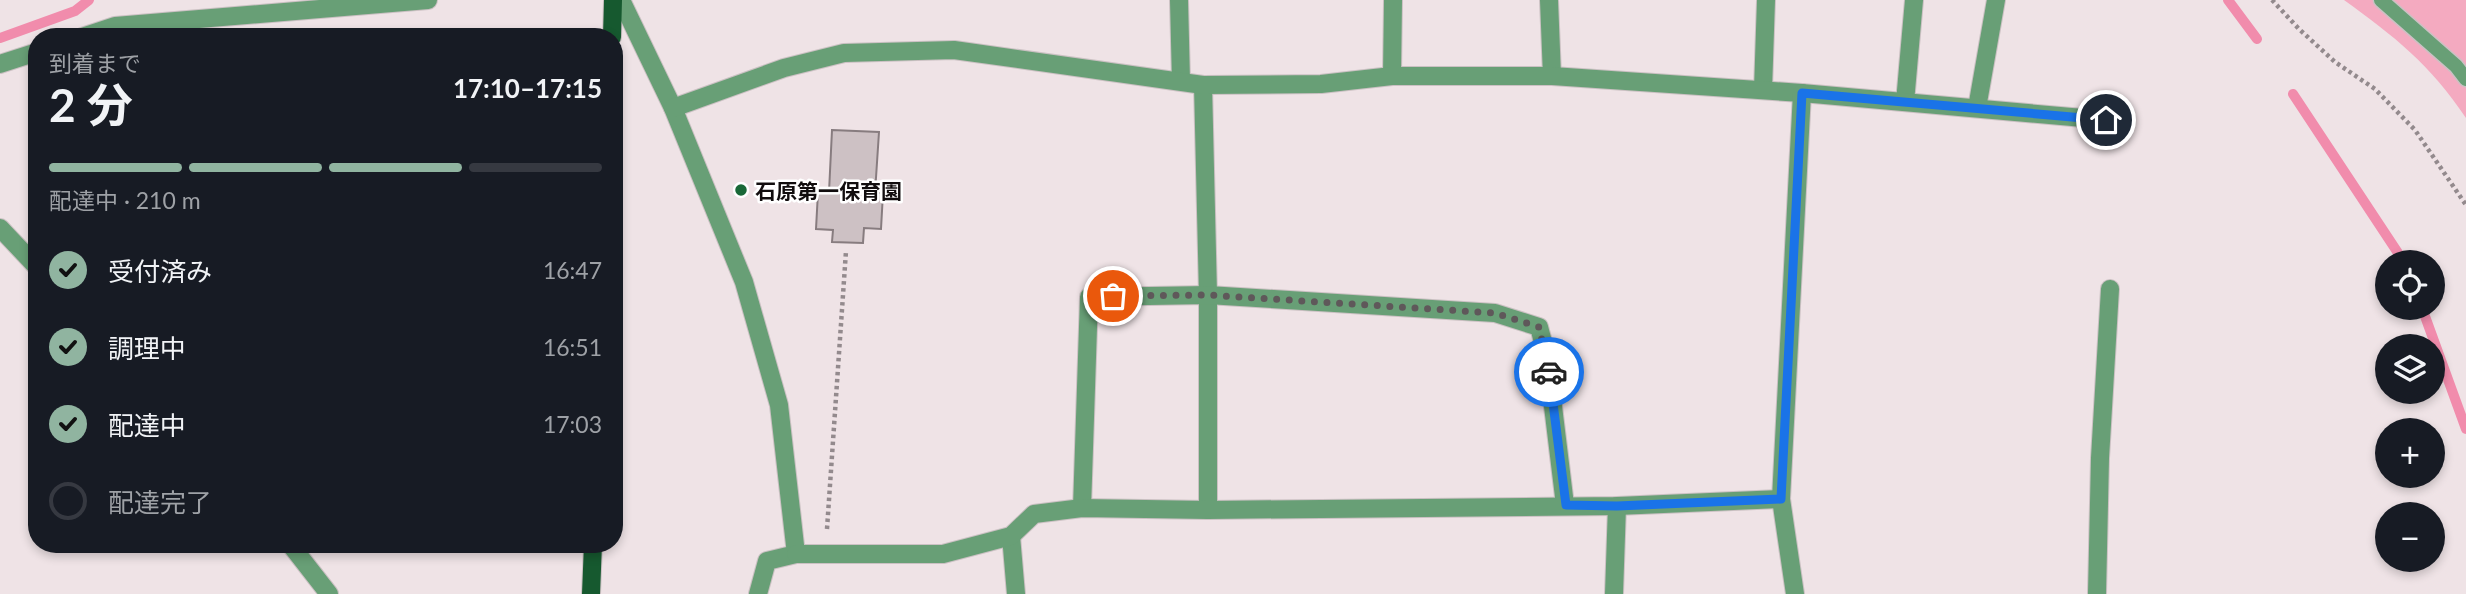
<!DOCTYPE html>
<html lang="ja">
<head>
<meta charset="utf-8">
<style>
  body { margin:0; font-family:Lato,"Noto Sans JP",sans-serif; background:#242831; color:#f1f3f6; height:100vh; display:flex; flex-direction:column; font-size:26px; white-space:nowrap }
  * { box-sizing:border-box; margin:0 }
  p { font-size:23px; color:#9ea1a6 }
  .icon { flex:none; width:38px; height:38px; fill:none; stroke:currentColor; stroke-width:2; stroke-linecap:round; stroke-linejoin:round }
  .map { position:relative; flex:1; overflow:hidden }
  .panel { position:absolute; left:28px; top:28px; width:595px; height:525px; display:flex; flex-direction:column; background:#171b24; border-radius:28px; box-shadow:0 4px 10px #0003 }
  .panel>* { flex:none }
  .controls { position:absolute; left:2375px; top:250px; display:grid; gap:14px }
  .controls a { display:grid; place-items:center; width:70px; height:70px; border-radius:50%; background:#171b24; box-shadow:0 4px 10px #0003; font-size:35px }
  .pin { position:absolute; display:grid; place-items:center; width:60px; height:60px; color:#fff; margin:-30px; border:4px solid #fff; border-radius:50%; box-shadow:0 2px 7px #0007 }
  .courier { position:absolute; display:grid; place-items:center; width:70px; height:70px; margin:-35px; border:5px solid #1a73e8; border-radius:50%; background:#fff; color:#222; box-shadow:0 2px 9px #0007 }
  .head em { font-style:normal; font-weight:700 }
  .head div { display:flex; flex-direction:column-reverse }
  .head { display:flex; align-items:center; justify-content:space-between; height:119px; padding:0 21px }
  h1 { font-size:46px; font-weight:700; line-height:52px }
  .bar { display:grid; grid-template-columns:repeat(4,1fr); gap:10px 7px; align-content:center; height:84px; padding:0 21px }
  .bar i { height:9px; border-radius:5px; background:#363941 }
  .bar .selected { background:#90b4a0 }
  .bar p { grid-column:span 4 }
  ol { padding:0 21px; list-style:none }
  li { display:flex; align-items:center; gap:21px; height:77px }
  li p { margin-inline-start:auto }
  li .icon { padding:7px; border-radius:50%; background:#90b4a0; color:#111; stroke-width:4 }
  li:last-child { color:#9ea1a6 }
  li i { width:38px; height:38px; border:4px solid #363941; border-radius:50% }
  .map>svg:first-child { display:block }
  .green { fill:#f4aac0 }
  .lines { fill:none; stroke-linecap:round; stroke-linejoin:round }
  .stream { stroke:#f18cac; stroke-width:10 }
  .building { fill:#cdc1c4; stroke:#877c7f; stroke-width:2 }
  .service-casing { stroke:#cbc1c3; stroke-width:17 }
  .minor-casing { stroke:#cbc1c3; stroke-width:20 }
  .primary-casing { stroke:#cbc1c3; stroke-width:20 }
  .path { stroke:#938a8d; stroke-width:4.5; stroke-dasharray:3.5 3.5; stroke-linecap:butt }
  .service { stroke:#689f76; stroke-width:14 }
  .minor { stroke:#689f76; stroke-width:18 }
  .primary { stroke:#16592f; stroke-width:18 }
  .done { stroke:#5f585a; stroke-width:7; stroke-dasharray:0 12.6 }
  .route { stroke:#1a73e8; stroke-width:9 }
  .poi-dot { fill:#196837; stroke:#fff; stroke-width:2.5 }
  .labels { text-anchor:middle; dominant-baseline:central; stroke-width:5; stroke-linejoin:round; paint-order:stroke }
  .poi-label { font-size:21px; font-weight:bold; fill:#110d0e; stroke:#fff; text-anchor:start }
</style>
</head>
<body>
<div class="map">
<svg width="2466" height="594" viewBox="0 0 2466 594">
  <rect width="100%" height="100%" fill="#efe3e6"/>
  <!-- green -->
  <path class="green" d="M2344,0H2466V118C2430,64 2395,37 2344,0Z"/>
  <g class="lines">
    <!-- stream -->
    <g class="stream">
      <path d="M2228,0L2257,39"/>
      <path d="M0,38L75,11L89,0"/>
      <path d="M2293,94L2404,262"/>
      <path d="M2422,308L2466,429"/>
    </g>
  </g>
  <!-- building -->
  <path class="building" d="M832,130L879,132L875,193H883L881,229L864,228L863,243L832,242L833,230L816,229L818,192H829Z"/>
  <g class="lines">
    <!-- service casing -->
    <g class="service-casing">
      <path id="service" d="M2381,0L2456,66L2466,79"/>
    </g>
    <!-- minor casing -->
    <g class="minor-casing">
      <g id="minor">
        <path d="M621,0L673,108L744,282L779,405L796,554L767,561L758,594"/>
        <path d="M1179,0L1181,81"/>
        <path d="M1549,0L1552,76"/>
        <path d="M82,37L115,26L428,0"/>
        <path d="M0,64L37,52"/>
        <path d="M1392,76L1393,0"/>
        <path d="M1203,85L1208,295V510"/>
        <path d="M1763,90L1766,0"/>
        <path d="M1905,102L1914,0"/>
        <path d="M673,108L784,68L844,53L954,50L1203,85L1321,84L1392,76H1552L1802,93L2106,120"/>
        <path d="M1977,108L1996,0"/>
        <path d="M0,228L37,267"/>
        <path d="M1082,508L1089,297L1208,295L1495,313L1539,327L1547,357L1565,505"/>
        <path d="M1011,536L1016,594"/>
        <path d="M290,544L329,594"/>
        <path d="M796,554H943L1011,536L1034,514L1082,508L1208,510L1617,506L1781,499"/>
        <path d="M1614,594L1617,506"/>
        <path d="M1795,594L1781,499L1802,93"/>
        <path d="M2097,594L2100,458L2110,289"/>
      </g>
    </g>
    <!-- primary casing -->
    <g class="primary-casing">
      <g id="primary">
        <path d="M612,37L613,0"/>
        <path d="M591,594L593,544"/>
      </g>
    </g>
    <!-- path -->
    <g class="path">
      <path d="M2272,0L2299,29L2335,62L2375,89L2415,130L2466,205"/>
      <path d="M827,529L846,251"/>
    </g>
    <!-- service -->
    <use href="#service" class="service"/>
    <!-- minor -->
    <use href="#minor" class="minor"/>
    <!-- primary -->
    <use href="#primary" class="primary"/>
  </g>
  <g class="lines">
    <!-- done -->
    <path class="done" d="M1113,296L1208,295L1495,313L1539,327L1549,372"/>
    <!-- route -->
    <path class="route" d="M1549,372L1566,505L1617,506L1781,499L1802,93L2106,120"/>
  </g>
  <!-- markers -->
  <circle class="poi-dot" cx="741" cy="190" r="7"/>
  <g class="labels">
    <!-- poi labels -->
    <g class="poi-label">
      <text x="755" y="190">石原第一保育園</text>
    </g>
  </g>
</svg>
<div class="controls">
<a><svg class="icon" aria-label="locate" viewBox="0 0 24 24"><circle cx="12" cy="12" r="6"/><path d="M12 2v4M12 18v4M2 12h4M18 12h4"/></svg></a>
<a><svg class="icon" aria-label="layers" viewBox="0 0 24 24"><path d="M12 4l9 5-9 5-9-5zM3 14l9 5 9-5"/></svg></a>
<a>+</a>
<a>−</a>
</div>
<div class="pin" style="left:1113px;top:296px;background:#ea580c"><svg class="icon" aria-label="bag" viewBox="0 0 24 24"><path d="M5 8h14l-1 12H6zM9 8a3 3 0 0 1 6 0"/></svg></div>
<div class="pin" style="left:2106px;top:120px;background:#1f2937"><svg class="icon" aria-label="home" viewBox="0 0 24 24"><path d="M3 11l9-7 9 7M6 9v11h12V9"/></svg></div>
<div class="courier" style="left:1549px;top:372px"><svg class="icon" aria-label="car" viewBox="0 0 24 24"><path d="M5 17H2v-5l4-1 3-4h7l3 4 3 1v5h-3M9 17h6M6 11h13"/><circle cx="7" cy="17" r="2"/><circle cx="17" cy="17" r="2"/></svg></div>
<section class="panel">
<div class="head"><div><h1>2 分</h1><p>到着まで</p></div><em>17:10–17:15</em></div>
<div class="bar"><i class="selected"></i><i class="selected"></i><i class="selected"></i><i></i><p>配達中 · 210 m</p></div>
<ol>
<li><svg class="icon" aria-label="check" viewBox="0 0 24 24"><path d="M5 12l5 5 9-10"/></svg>受付済み<p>16:47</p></li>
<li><svg class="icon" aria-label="check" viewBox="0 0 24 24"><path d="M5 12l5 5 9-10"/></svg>調理中<p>16:51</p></li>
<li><svg class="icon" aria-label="check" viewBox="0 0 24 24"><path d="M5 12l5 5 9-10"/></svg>配達中<p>17:03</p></li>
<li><i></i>配達完了</li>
</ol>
</section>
</div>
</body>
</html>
